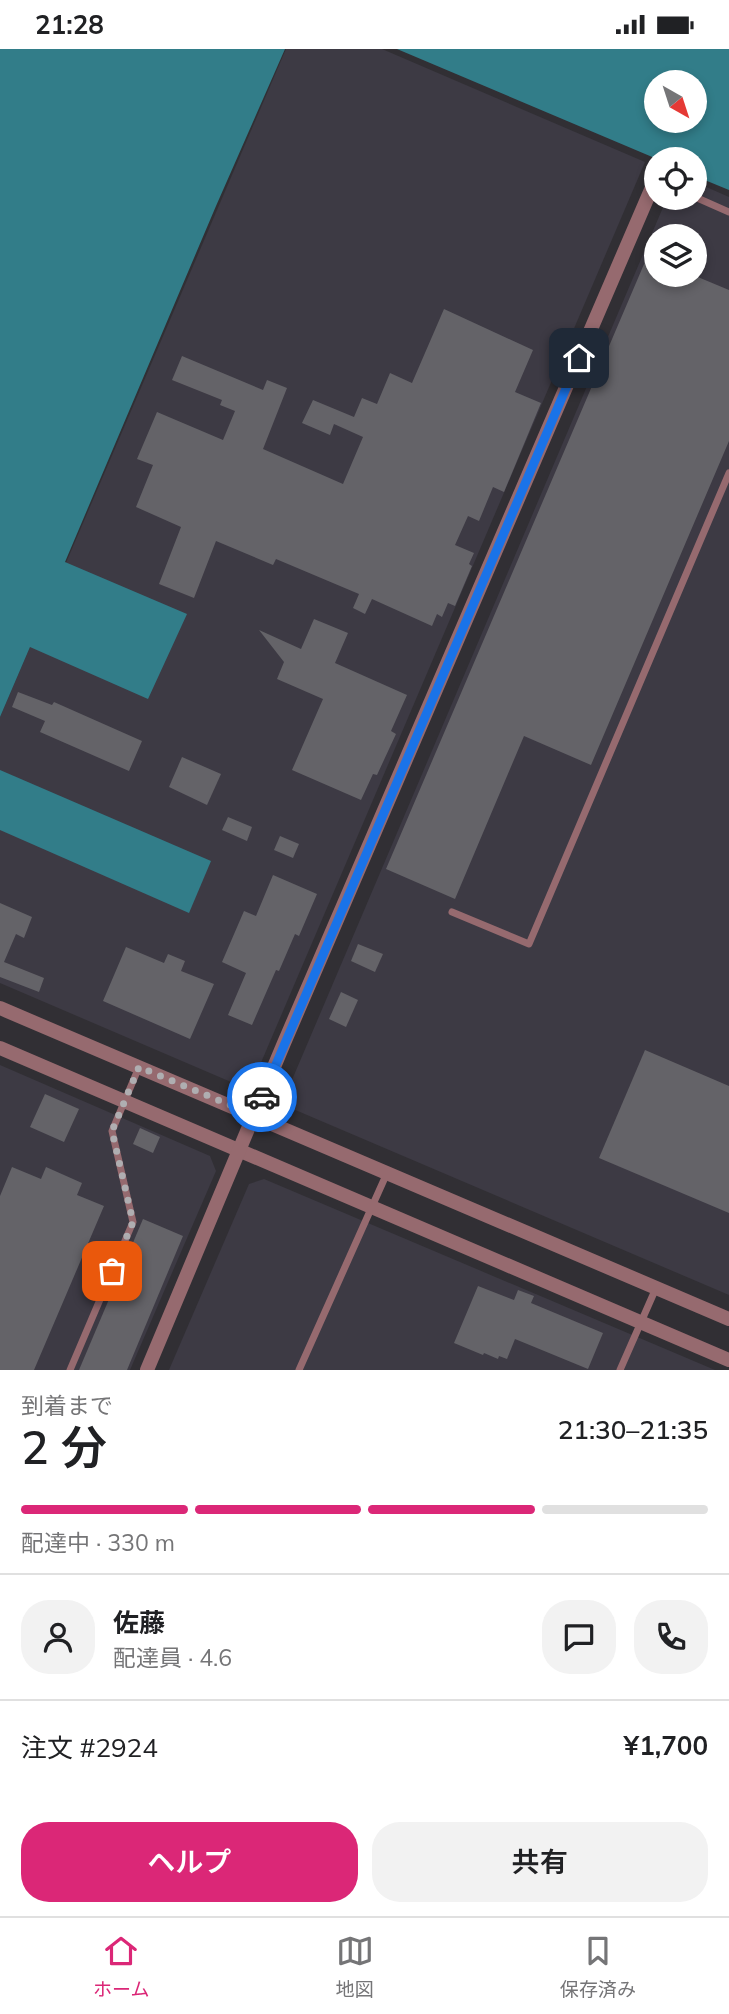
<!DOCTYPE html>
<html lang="ja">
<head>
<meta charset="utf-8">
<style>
  body { margin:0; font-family:Mulish,"Noto Sans JP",sans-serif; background:#f2f2f2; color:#202124; height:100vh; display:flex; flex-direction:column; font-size:26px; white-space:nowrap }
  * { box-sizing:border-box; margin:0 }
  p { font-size:23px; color:#757577 }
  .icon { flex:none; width:38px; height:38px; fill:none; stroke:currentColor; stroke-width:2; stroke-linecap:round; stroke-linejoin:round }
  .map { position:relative; height:1321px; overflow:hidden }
  .side { display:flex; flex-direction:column; background:#fff; flex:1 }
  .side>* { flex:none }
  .needle { width:46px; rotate:141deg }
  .buttons { position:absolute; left:644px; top:21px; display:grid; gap:14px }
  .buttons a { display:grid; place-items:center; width:63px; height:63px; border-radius:50%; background:#fff; box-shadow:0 4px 10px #0003; font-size:35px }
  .pin { position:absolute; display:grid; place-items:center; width:60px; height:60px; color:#fff; margin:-30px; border-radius:14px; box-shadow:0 4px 10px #0006 }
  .courier { position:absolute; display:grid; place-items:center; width:70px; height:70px; margin:-35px; border:5px solid #1a73e8; border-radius:50%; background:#fff; color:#222; box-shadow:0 2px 9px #0007 }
  .headline em { font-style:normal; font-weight:600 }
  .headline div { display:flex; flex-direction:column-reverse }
  .headline { display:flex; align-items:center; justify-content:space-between; height:119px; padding:0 21px }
  h1 { font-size:46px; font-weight:600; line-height:52px }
  .bar { display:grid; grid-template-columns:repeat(4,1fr); gap:10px 7px; align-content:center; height:84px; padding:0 21px }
  .bar i { height:9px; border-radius:5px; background:#e0e0e0 }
  .bar .active { background:#db2777 }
  .bar p { grid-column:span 4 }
  .line { display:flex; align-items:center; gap:18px; padding:0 21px; border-top:2px solid #e0e0e0 }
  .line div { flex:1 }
  .round { display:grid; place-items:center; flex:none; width:74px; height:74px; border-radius:28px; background:#f2f2f2 }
  .cta { display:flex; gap:14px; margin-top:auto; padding:14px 21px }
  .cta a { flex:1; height:80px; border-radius:28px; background:#db2777; color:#fff; font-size:28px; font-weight:600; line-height:80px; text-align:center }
  .cta a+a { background:#f2f2f2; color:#202124 }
  .status { display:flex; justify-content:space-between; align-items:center; height:49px; padding:0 35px; background:#fff; direction:ltr }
  .status svg { height:19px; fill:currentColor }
  .menu { display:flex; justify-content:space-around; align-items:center; height:98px; border-top:2px solid #e0e0e0; background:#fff; font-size:19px; color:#757577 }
  .menu a { display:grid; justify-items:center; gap:4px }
  .menu .active { color:#db2777 }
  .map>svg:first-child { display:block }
  .built { fill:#3d3a44; fill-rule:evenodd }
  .water { fill:#327d89; fill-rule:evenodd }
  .building { fill:#646368 }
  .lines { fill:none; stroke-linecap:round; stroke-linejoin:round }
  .service { stroke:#966a6f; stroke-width:7 }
  .tertiary { stroke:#966a6f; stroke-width:14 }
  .done { stroke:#afaeb1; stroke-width:7; stroke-dasharray:0 12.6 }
  .route { stroke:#1a73e8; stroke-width:9 }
</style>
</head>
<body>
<div class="status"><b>21:28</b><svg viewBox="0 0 49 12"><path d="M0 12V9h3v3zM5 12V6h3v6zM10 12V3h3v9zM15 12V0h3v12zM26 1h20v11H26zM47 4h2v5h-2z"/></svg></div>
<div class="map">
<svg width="729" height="1321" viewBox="0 0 729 1321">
  <rect width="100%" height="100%" fill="#312f34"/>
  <!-- built -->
  <g class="built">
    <path d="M286,0H382L645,113L254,1030L238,1036L0,934V668Z"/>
    <path d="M695,133L729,148V1246L293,1060L286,1045L667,149H695ZM656,187H695V226H656Z"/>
    <path d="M0,1016L210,1107L216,1122L130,1321H0Z"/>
    <path d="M264,1130L715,1321H169L249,1135Z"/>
  </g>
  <!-- water -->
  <g class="water">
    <path d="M0,0H285L216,157L65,513L187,565L148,650L30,598L0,668Z"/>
    <path d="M397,0H729V141L695,127V110H657ZM695,33V72H656V33Z"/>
    <path d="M0,721L211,812L189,864L0,781Z"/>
  </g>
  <!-- building -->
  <g class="building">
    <path d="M656,187V226H693L729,241V392L591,716L524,687L455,850L386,820Z"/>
    <path d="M444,260L533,301L515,343L541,354L504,443L493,438L479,472L468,467L455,496L474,504L469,515L472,517L455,557L448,554L442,568L437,565L432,577L372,550L365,565L353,559L359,545L276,510L273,516L216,492L194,549L159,535L181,478L136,458L153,416L137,410L157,363L223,391L235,362L220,356L222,351L172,331L182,307L263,341L267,331L287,339L263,400L343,435L363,388L334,375L330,386L302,374L313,351L354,368L362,349L377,355L390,324L412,334Z"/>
    <path d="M314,570L348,584L335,614L407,646L391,682L396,685L377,726L373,725L361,751L292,721L323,650L277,630L284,613L259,581L301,600Z"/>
    <path d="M18,643L52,656L54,653L142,692L129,722L40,683L45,672L12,658Z"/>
    <path d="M182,708L221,725L207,756L169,738Z"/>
    <path d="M228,768L252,778L247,792L222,781Z"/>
    <path d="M280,787L299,795L293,809L274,801Z"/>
    <path d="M273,826L317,845L299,887L295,885L279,922L276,921L252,976L228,966L246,924L222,913L244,862L256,867Z"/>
    <path d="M0,854L32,868L24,889L16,885L4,913L44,929L39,943L0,928Z"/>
    <path d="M358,895L383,905L375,923L351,912Z"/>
    <path d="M126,898L164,914L168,905L185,912L181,922L214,935L190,990L103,952Z"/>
    <path d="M341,943L358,951L346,978L329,970Z"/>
    <path d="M645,1001L729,1037V1164L599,1109Z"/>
    <path d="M45,1045L79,1060L64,1093L30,1078Z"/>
    <path d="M140,1079L160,1088L153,1104L133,1095Z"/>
    <path d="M12,1118L41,1130L46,1118L82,1134L77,1146L104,1157L34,1321H0V1147Z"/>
    <path d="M143,1170L183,1187L127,1321H79Z"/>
    <path d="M478,1237L514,1251L518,1241L534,1247L531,1254L603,1284L588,1320L515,1290L507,1310L499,1307L498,1310L484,1304L483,1306L454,1294Z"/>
  </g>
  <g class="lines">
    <!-- service -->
    <g class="service">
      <path d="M695,148L729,163"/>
      <path d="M452,863L529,895L729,424"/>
      <path d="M70,1321L133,1173L112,1082L139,1018"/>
      <path d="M299,1321L387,1124"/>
      <path d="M620,1321L656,1239"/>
    </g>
    <!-- tertiary -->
    <g class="tertiary">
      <path d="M0,959L729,1270"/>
      <path d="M0,999L729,1311"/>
      <path d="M147,1321L284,994L656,129"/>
    </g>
  </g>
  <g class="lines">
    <!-- done -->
    <path class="done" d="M112,1222L133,1173L112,1082L139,1018L254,1066L262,1048"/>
    <!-- route -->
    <path class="route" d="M262,1048L579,309"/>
  </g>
</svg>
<div class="buttons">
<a><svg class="needle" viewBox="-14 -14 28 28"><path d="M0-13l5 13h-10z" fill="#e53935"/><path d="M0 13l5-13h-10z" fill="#757577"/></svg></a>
<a><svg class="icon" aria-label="locate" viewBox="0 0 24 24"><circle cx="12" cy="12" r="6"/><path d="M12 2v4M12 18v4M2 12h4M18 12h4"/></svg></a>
<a><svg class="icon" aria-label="layers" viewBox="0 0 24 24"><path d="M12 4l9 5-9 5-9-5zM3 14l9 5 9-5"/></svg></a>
</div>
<div class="pin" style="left:112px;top:1222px;background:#ea580c"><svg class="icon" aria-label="bag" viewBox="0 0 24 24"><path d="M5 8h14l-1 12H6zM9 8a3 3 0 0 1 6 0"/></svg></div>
<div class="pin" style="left:579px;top:309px;background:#1f2937"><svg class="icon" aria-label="home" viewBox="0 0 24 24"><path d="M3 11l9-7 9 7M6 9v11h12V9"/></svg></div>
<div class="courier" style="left:262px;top:1048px"><svg class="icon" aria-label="car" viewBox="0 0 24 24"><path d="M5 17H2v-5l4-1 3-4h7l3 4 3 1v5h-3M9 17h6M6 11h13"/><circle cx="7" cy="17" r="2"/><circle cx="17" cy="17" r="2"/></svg></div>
</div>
<section class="side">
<div class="headline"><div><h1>2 分</h1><p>到着まで</p></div><em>21:30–21:35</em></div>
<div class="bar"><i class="active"></i><i class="active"></i><i class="active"></i><i></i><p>配達中 · 330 m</p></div>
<div class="line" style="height:126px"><a class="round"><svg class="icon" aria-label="person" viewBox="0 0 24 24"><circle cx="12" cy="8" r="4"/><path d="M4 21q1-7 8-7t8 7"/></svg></a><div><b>佐藤</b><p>配達員 · 4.6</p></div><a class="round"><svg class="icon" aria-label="chat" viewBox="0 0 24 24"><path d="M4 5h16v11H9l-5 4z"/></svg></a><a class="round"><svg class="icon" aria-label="phone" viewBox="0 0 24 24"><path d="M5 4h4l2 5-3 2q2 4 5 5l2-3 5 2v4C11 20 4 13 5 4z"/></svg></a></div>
<div class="line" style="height:91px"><div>注文 #2924</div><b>¥1,700</b></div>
<div class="cta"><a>ヘルプ</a><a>共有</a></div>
</section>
<nav class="menu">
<a class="active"><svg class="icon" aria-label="home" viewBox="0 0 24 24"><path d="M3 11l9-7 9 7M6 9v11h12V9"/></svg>ホーム</a>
<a><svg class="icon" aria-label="map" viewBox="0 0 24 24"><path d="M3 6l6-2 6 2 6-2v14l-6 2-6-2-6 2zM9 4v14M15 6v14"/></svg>地図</a>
<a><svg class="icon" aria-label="saved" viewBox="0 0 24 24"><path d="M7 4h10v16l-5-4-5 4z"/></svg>保存済み</a>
</nav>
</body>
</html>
